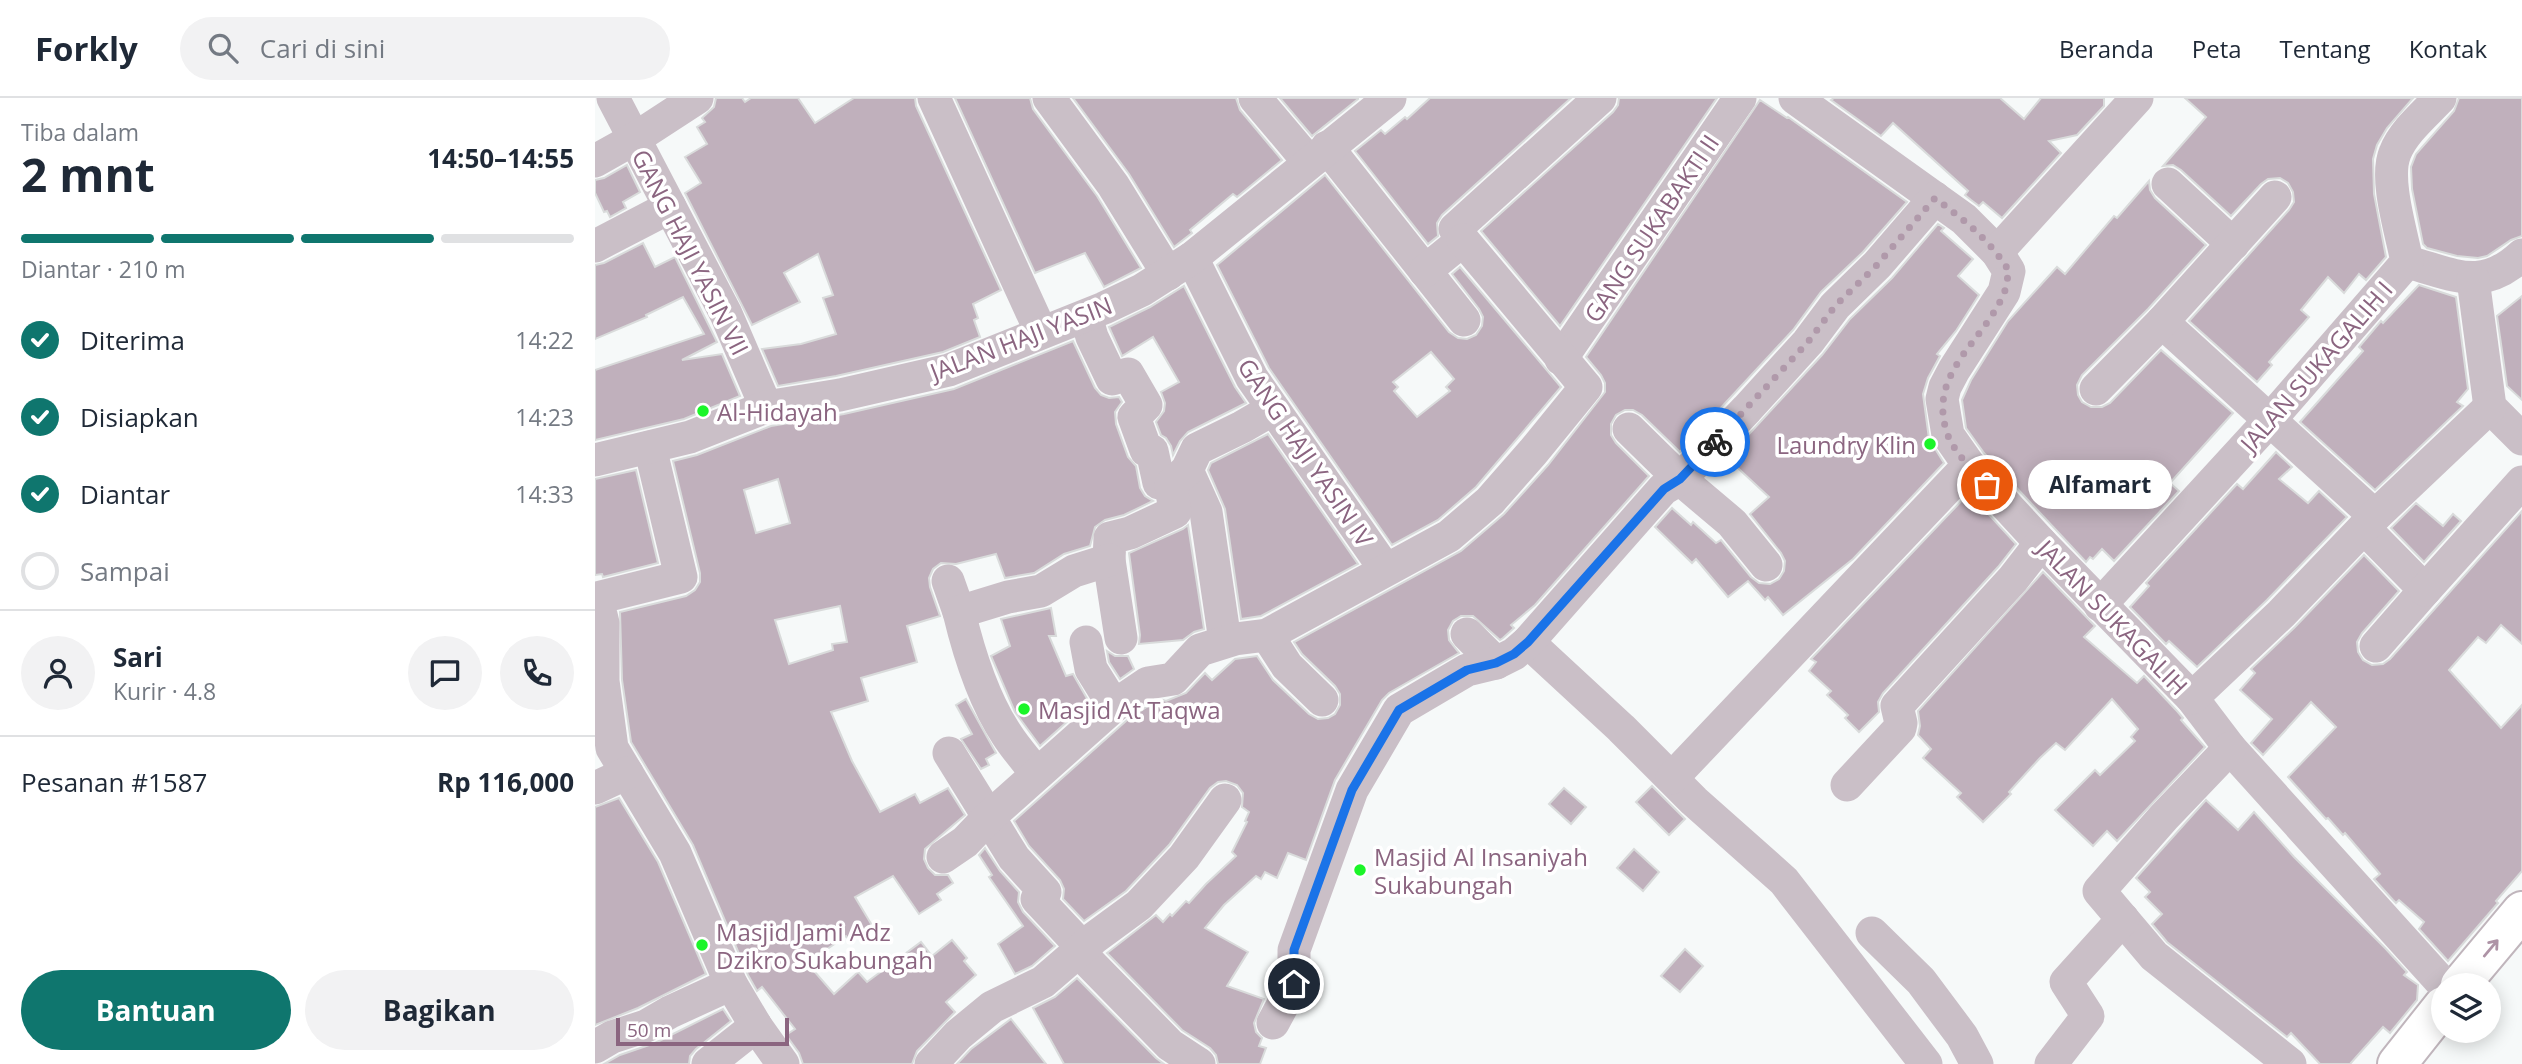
<!DOCTYPE html>
<html lang="id">
<head>
<meta charset="utf-8">
<style>
  body { margin:0; font-family:"Open Sans",sans-serif; background:#f2f2f3; color:#1f2937; height:100vh; display:flex; flex-direction:column; font-size:26px; white-space:nowrap }
  * { box-sizing:border-box; margin:0 }
  p { font-size:23px; color:#747a83 }
  .icon { flex:none; width:38px; height:38px; fill:none; stroke:currentColor; stroke-width:2; stroke-linecap:round; stroke-linejoin:round }
  .map { position:relative; flex:1; overflow:hidden }
  .drawer { display:flex; flex-direction:column; background:#fff; width:595px }
  .drawer>* { flex:none }
  .controls { position:absolute; left:1836px; top:875px; display:grid; gap:14px }
  .controls a { display:grid; place-items:center; width:70px; height:70px; border-radius:50%; background:#fff; box-shadow:0 4px 18px #0003; font-size:35px }
  .scale { position:absolute; left:21px; bottom:18px; width:173px; box-sizing:border-box; padding-left:7px; border:4px solid #8b6580; border-top:0; font-size:19px; line-height:24px; white-space:nowrap; color:#8b6580; -webkit-text-stroke:5px #fff; paint-order:stroke }
  .pin { position:absolute; display:grid; place-items:center; width:60px; height:60px; color:#fff; margin:-30px; border:4px solid #fff; border-radius:50%; box-shadow:0 2px 7px #0007 }
  .courier { position:absolute; display:grid; place-items:center; width:70px; height:70px; margin:-35px; border:5px solid #1a73e8; border-radius:50%; background:#fff; color:#222; box-shadow:0 2px 9px #0007 }
  .bubble { position:absolute; height:49px; border-radius:24px; background:#fff; box-shadow:0 4px 18px #0003; font-size:23px; font-weight:700; line-height:49px; text-align:center }
  .summary em { font-style:normal; font-weight:700 }
  .summary div { display:flex; flex-direction:column-reverse }
  .summary { display:flex; align-items:center; justify-content:space-between; height:119px; padding:0 21px }
  h1 { font-size:46px; font-weight:700; line-height:52px }
  .bar { display:grid; grid-template-columns:repeat(4,1fr); gap:10px 7px; align-content:center; height:84px; padding:0 21px }
  .bar i { height:9px; border-radius:5px; background:#e0e1e3 }
  .bar .selected { background:#0f766e }
  .bar p { grid-column:span 4 }
  .line { display:flex; align-items:center; gap:18px; padding:0 21px; border-top:2px solid #e0e1e3 }
  .line div { flex:1 }
  .round { display:grid; place-items:center; flex:none; width:74px; height:74px; border-radius:37px; background:#f2f2f3 }
  ol { padding:0 21px; list-style:none }
  li { display:flex; align-items:center; gap:21px; height:77px }
  li p { margin-inline-start:auto }
  li .icon { padding:7px; border-radius:50%; background:#0f766e; color:#fff; stroke-width:4 }
  li:last-child { color:#747a83 }
  li i { width:38px; height:38px; border:4px solid #e0e1e3; border-radius:50% }
  .button { display:flex; gap:14px; margin-top:auto; padding:14px 21px }
  .button a { flex:1; height:80px; border-radius:42px; background:#0f766e; color:#fff; font-size:28px; font-weight:700; line-height:80px; text-align:center }
  .button a+a { background:#f2f2f3; color:#1f2937 }
  header { display:flex; align-items:center; gap:42px; box-sizing:border-box; height:98px; padding:0 35px; background:#fff; border-bottom:2px solid #e0e1e3 }
  header strong { font-size:33px }
  nav { display:flex; gap:38px; margin-inline-start:auto; font-size:24px }
  .search { width:490px; height:63px; background:#f2f2f3; display:flex; align-items:center; gap:18px; box-sizing:border-box; padding:0 24px; border-radius:38px; color:#747a83; font-size:26px }
  main { display:flex; flex:1; min-height:0 }
  .map>svg:first-child { display:block }
  .building { fill:#c0b0bc; stroke:#d9dbdb; stroke-width:2; fill-rule:evenodd }
  .lines { fill:none; stroke-linecap:round; stroke-linejoin:round }
  .major-casing { stroke:#c0b5bc; stroke-width:42 }
  .minor { stroke:#cabfc7; stroke-width:33 }
  .major { stroke:#fff; stroke-width:38 }
  .oneway { stroke:#ae93a6 }
  .done { stroke:#b099aa; stroke-width:7; stroke-dasharray:0 12.6 }
  .route { stroke:#1a73e8; stroke-width:9 }
  .poi-dot { fill:#1bf529; stroke:#fff; stroke-width:2.5 }
  .labels { text-anchor:middle; dominant-baseline:central; stroke-width:7; stroke-linejoin:round; paint-order:stroke }
  .street-label { font-size:24px; fill:#8b6580; stroke:#fff }
  .poi-label { font-size:24px; fill:#8b6580; stroke:#fff; text-anchor:start }
</style>
</head>
<body>
<header>
<strong>Forkly</strong>
<div class="search"><svg class="icon" aria-label="search" viewBox="0 0 24 24"><circle cx="10" cy="10" r="6"/><path d="M15 15l6 6"/></svg>Cari di sini</div>
<nav><a>Beranda</a><a>Peta</a><a>Tentang</a><a>Kontak</a></nav>
</header>
<main>
<section class="drawer">
<div class="summary"><div><h1>2 mnt</h1><p>Tiba dalam</p></div><em>14:50–14:55</em></div>
<div class="bar"><i class="selected"></i><i class="selected"></i><i class="selected"></i><i></i><p>Diantar · 210 m</p></div>
<ol>
<li><svg class="icon" aria-label="check" viewBox="0 0 24 24"><path d="M5 12l5 5 9-10"/></svg>Diterima<p>14:22</p></li>
<li><svg class="icon" aria-label="check" viewBox="0 0 24 24"><path d="M5 12l5 5 9-10"/></svg>Disiapkan<p>14:23</p></li>
<li><svg class="icon" aria-label="check" viewBox="0 0 24 24"><path d="M5 12l5 5 9-10"/></svg>Diantar<p>14:33</p></li>
<li><i></i>Sampai</li>
</ol>
<div class="line" style="height:126px"><a class="round"><svg class="icon" aria-label="person" viewBox="0 0 24 24"><circle cx="12" cy="8" r="4"/><path d="M4 21q1-7 8-7t8 7"/></svg></a><div><b>Sari</b><p>Kurir · 4.8</p></div><a class="round"><svg class="icon" aria-label="chat" viewBox="0 0 24 24"><path d="M4 5h16v11H9l-5 4z"/></svg></a><a class="round"><svg class="icon" aria-label="phone" viewBox="0 0 24 24"><path d="M5 4h4l2 5-3 2q2 4 5 5l2-3 5 2v4C11 20 4 13 5 4z"/></svg></a></div>
<div class="line" style="height:91px"><div>Pesanan #1587</div><b>Rp 116,000</b></div>
<div class="button"><a>Bantuan</a><a>Bagikan</a></div>
</section>
<div class="map">
<svg width="1927" height="966" viewBox="0 0 1927 966">
  <rect width="100%" height="100%" fill="#f6f9f9"/>
  <!-- building -->
  <g class="building">
    <path d="M121,0H147L150,4L156,0H203L220,25L259,0H320L321,8L406,192L378,206L383,220L379,222L385,239L348,254L241,278L183,288L167,251L206,246L241,236L228,200L238,197L223,156L189,175L205,204L157,227L90,95L106,85L90,59L112,46L102,29L110,24L107,20L119,9Z"/>
    <path d="M360,0H435L438,11L502,98L546,170L509,189L490,155L440,175Z"/>
    <path d="M478,0H641L645,12L687,62L642,99L638,96L595,132L597,135L579,149L534,76Z"/>
    <path d="M685,0H763V1L717,38Z"/>
    <path d="M835,0H976L847,117L842,125L843,138L833,146L760,53L786,32L790,36L810,19L812,21Z"/>
    <path d="M1024,0H1122L965,228L886,133L1018,14L1023,7Z"/>
    <path d="M1239,0H1405L1429,21L1446,0H1509V8L1482,37L1454,43L1466,55L1407,120L1388,104L1384,108L1376,102L1370,97L1373,93L1298,25L1286,38L1236,2Z"/>
    <path d="M1590,0H1818L1792,30L1782,47L1778,61L1779,96L1791,159L1771,182L1764,176L1749,195L1733,179L1706,212L1714,219L1674,264L1677,267L1662,284L1594,223L1694,112L1699,104L1698,94L1693,85L1685,80L1673,81L1666,86L1636,118L1586,72L1578,67L1568,68L1611,19Z"/>
    <path d="M1864,0H1927V138L1916,142L1892,158L1883,160L1862,158L1832,150L1828,146L1817,91L1816,69L1821,56L1859,13Z"/>
    <path d="M1165,2L1192,20L1193,19L1312,104L1268,154L1226,194L1198,232L1085,354L1047,317L1038,312H1030L1021,317L1016,326V337L1021,345L1054,378L940,507L916,527L919,530L908,540L905,542L878,518H866L858,523L853,532L854,542L864,555L794,595L787,602L740,682L711,762L693,755L682,780L670,774L666,781L661,778L629,807L610,830L653,854L632,888L669,901L659,925L661,934L667,940L664,948L671,950L665,966H623L621,957L615,950L587,932L512,855L561,817L568,824L575,816L577,818L591,803L594,805L611,786L641,758L637,754L652,724L650,723L654,714L647,709L648,695L642,687L631,683L623,684L615,690L574,747L531,793L489,823L468,801L469,791L465,782L434,748L419,723L531,623L556,606L559,612L568,602L571,603L591,595L610,575L617,582L640,561L662,558L678,582L714,616L723,621L733,620L740,616L745,607V596L740,588L707,556L699,544L866,453L909,416L953,367L1010,294V285L1006,277L991,259Z"/>
    <path d="M32,67L45,94L28,104L31,110L15,119L12,113L9,114L0,95V82L9,80Z"/>
    <path d="M730,77L854,234L863,240L872,241L881,237L887,228L888,219L884,211L857,176L865,169L966,289L881,389L843,422L797,447L674,270L622,167ZM836,254L859,281L851,289L855,293L822,319L799,293L803,289L798,284Z"/>
    <path d="M1554,83L1555,92L1560,100L1611,147L1553,211L1487,277L1482,287L1483,297L1487,304L1496,309H1507L1515,305L1566,252L1638,315L1575,385L1584,393L1519,463L1507,451L1498,461L1495,459L1491,464L1389,355L1371,330L1367,302L1376,282L1413,223L1462,169L1470,176L1519,118L1522,120Z"/>
    <path d="M1343,126L1349,130L1346,133L1378,161L1363,178L1384,197L1361,233L1342,256L1345,258L1333,280L1328,296L1334,341L1349,365L1258,461L1188,517L1173,499L1170,502L1153,483L1133,499L1101,461L1097,465L1060,429L1077,410L1096,427L1098,424L1121,445L1126,442L1156,479L1164,485L1175,486L1184,481L1189,473L1190,463L1186,455L1155,416L1174,399L1132,360L1227,257L1255,221L1297,180Z"/>
    <path d="M48,145L60,169L80,159L122,244L87,262L127,256L145,298L89,321L0,342V272L109,236L88,199L51,217L52,219L0,241V167L9,165Z"/>
    <path d="M1824,187L1861,199L1873,291L1862,304L1868,308L1780,392L1705,324L1768,253L1764,249L1786,223L1788,225Z"/>
    <path d="M589,188L640,289L651,305L593,334L585,343L578,357L576,348L571,340L566,337L561,324L569,313L570,305L566,294L584,284L558,239L527,258L514,229L555,209Z"/>
    <path d="M1927,198V302L1912,288L1902,218Z"/>
    <path d="M478,243L500,290L506,297L514,300L524,299L527,304L520,314L521,326L533,359L541,368L545,390L550,398L558,403L529,417L510,422L500,429L495,448L469,456L439,475L410,480L401,456L361,466L346,465L338,471L334,480L335,489L345,518L312,528L322,564L266,580L273,603L236,614L257,663L285,714L320,696L325,705L353,690L370,717L330,751L329,761L333,770L340,777H353L358,785L342,796L346,802L324,816L298,778L260,799L278,829L254,842L251,838L212,865L239,896L263,874L272,884L326,844L337,858L357,842L372,860L369,863L381,877L351,904L360,914L322,953L317,966H208L204,955L191,937L200,931L167,889L162,893L153,877L98,747L36,644L27,582L25,514L91,498L100,492L105,484V475L78,363L102,357L176,328L249,316L359,291ZM183,381L195,425L161,435L149,392ZM245,508L252,544L237,546L238,552L194,566L180,522Z"/>
    <path d="M673,336L763,466L666,518L646,521L630,411L613,372L616,365Z"/>
    <path d="M1681,354L1697,369L1684,381L1713,405L1724,393L1752,419L1672,502L1602,569L1574,543L1571,546L1535,509L1554,488L1551,485L1642,386L1648,391Z"/>
    <path d="M41,372L63,465L8,479L7,476L0,477V381Z"/>
    <path d="M1374,395L1421,446L1403,469L1288,595L1283,604L1284,614L1264,634L1250,620L1253,617L1232,597L1236,593L1214,573L1221,564L1216,561Z"/>
    <path d="M1821,405L1848,428L1858,416L1866,423L1829,464L1796,430Z"/>
    <path d="M1927,413V546L1906,527L1891,545L1883,539L1854,572L1906,630L1927,607V773L1901,803L1903,805L1853,863L1824,831L1829,824L1804,802L1801,805L1798,802L1779,781L1785,776L1750,735L1748,737L1733,720L1731,721L1693,679L1741,629L1716,604L1668,657L1656,645L1677,621L1645,592L1660,575L1656,571L1700,529L1769,457L1804,493L1767,535L1762,544L1763,554L1768,562L1777,567L1788,566L1795,561Z"/>
    <path d="M593,427L609,531L599,534L588,542L544,546L545,537L534,455L588,431Z"/>
    <path d="M1448,474L1500,528L1489,539L1542,585L1549,578L1582,613L1588,620L1586,622L1610,649L1522,743L1512,733L1498,748L1460,712L1500,672L1505,677L1540,643L1536,639L1543,631L1517,601L1470,652L1461,645L1445,660L1414,694L1416,696L1388,724L1362,699L1366,695L1328,660L1336,651L1323,637L1325,628L1323,613Z"/>
    <path d="M456,510L461,538H454L471,578L478,576L494,604L445,648L420,614L396,558L415,548L406,521Z"/>
    <path d="M512,553L520,558H533L539,571L525,581L514,564Z"/>
    <path d="M371,601L401,655L391,661L394,667L386,671L366,641L377,636L361,607Z"/>
    <path d="M1057,688L1090,721L1074,737L1041,704Z"/>
    <path d="M969,690L991,709L976,726L954,706Z"/>
    <path d="M24,700L63,764L111,876L43,910L0,927V709Z"/>
    <path d="M1611,702L1643,732L1659,714L1699,759L1790,850L1812,874L1809,877L1823,887L1822,902L1795,935L1788,929L1755,966H1725L1696,935L1692,939L1572,844L1557,826L1567,816L1550,799L1555,794L1541,780Z"/>
    <path d="M390,750L405,773L424,794L423,804L428,814L460,848L437,868L420,876L403,846L428,828L394,779L397,777L384,757Z"/>
    <path d="M1039,751L1064,774L1048,793L1022,770Z"/>
    <path d="M1090,851L1108,868L1085,894L1066,878Z"/>
    <path d="M482,880L561,960L569,966H469L438,910L460,899Z"/>
    <path d="M128,911L136,923L101,951L95,958L94,966H9L25,957L60,945Z"/>
    <path d="M416,921L451,966H362L376,951Z"/>
  </g>
  <g class="lines">
    <!-- major casing -->
    <g class="major-casing">
      <g id="major">
        <path d="M1865,887L1927,813"/>
        <path d="M1802,966L1848,908"/>
      </g>
    </g>
    <!-- minor -->
    <g class="minor">
      <path d="M18,0L131,216L171,309"/>
      <path d="M339,0L446,234"/>
      <path d="M454,0L518,87L573,176"/>
      <path d="M660,0L714,64"/>
      <path d="M1200,0L1369,121L1402,154L1414,173L1409,194L1359,272L1350,289L1347,301L1353,337L1374,367L1446,445L1597,600L1635,650L1849,887"/>
      <path d="M732,49L869,222"/>
      <path d="M0,63L39,41L102,0"/>
      <path d="M1573,86L1638,146"/>
      <path d="M0,148L75,109"/>
      <path d="M1402,154L1542,0"/>
      <path d="M597,160L657,280L790,471"/>
      <path d="M1812,164C1859,176 1886,195 1927,157"/>
      <path d="M830,173L868,142L860,131L1005,0"/>
      <path d="M1878,181L1895,309L1927,341"/>
      <path d="M491,218L497,239L517,281L533,276L551,307L539,319L551,352L557,353L564,385L576,387"/>
      <path d="M1567,224L1780,418"/>
      <path d="M966,261L1145,0"/>
      <path d="M1501,291L1567,224L1680,99"/>
      <path d="M1034,331L1085,381L1137,425L1171,467"/>
      <path d="M55,349L86,479L2,500L8,525V583L17,650L80,755L136,886L161,928L188,966"/>
      <path d="M0,362L95,339L171,309L245,297L354,272L509,210L547,192L597,160L795,0"/>
      <path d="M592,372L611,414L630,543"/>
      <path d="M1769,430L1830,492L1781,548"/>
      <path d="M353,483L364,514"/>
      <path d="M1830,492L1927,384"/>
      <path d="M1505,507L1674,323L1812,164C1807,136 1789,81 1800,55C1808,34 1830,16 1845,0"/>
      <path d="M872,536L901,565"/>
      <path d="M672,537L692,568L727,602"/>
      <path d="M526,540L514,462L515,440L535,435L580,414L576,387L592,372L602,351L647,329L678,311"/>
      <path d="M933,544L1026,630L1099,703L1189,783L1331,966"/>
      <path d="M1597,600L1686,516L1780,418L1895,309"/>
      <path d="M519,608L553,585L578,581L605,552L640,541L672,537L854,438L895,403L938,354L991,289L868,142"/>
      <path d="M1635,650L1569,719L1504,793L1559,858L1695,966"/>
      <path d="M354,655L419,760L450,794L442,801L488,850"/>
      <path d="M442,676C432,663 421,651 412,637C388,601 374,556 364,514L413,499L446,493L479,473L514,462"/>
      <path d="M1077,680L1374,367"/>
      <path d="M1252,687L1305,630L1306,625L1302,608L1418,481L1446,445"/>
      <path d="M0,690L32,675"/>
      <path d="M348,759L370,744L393,720L519,608L496,571L491,544"/>
      <path d="M1277,835L1326,883L1367,938L1382,966"/>
      <path d="M484,854L575,947L604,966"/>
      <path d="M678,925L699,886V852L757,692L804,612L872,572L901,565L919,556L933,544L1068,391L1085,381L1152,311L1213,244L1240,208L1282,167L1340,100"/>
      <path d="M0,949L17,939L51,928L75,914L136,886"/>
      <path d="M113,966L161,928"/>
      <path d="M336,966L363,937L397,909L448,884L499,840L544,807L589,759L630,702"/>
      <path d="M1456,966L1493,918L1471,884L1528,821"/>
    </g>
    <!-- major -->
    <use href="#major" class="major"/>
  </g>
  <!-- one-way arrows -->
  <defs><path id="oneway-shaft" d="M-6 0H5M1.5-3L5.5 0L1.5 3" fill="none" stroke-width="1.6" stroke-linecap="round" stroke-linejoin="round" transform="scale(1.75)"/></defs>
  <use class="oneway" href="#oneway-shaft" transform="translate(1896 850) rotate(-50)"/>
  <g class="lines">
    <!-- done -->
    <path class="done" d="M1120,344L1213,244L1240,208L1282,167L1340,100C1369,122 1395,142 1414,173C1412,180 1412,188 1409,195C1389,244 1332,274 1352,335C1359,355 1378,372 1392,387"/>
    <!-- route -->
    <path class="route" d="M699,886V852L757,692L804,612L872,572L901,565L919,556L933,544L1069,391L1085,381L1120,344"/>
  </g>
  <!-- markers -->
  <g class="poi-dot">
    <circle cx="108" cy="313" r="7"/>
    <circle cx="1335" cy="346" r="7"/>
    <circle cx="429" cy="611" r="7"/>
    <circle cx="765" cy="772" r="7"/>
    <circle cx="107" cy="847" r="7"/>
  </g>
  <g class="labels">
    <!-- street labels -->
    <g class="street-label">
      <text transform="translate(1056 130) rotate(-56)">GANG SUKABAKTI II</text>
      <text transform="translate(96 154) rotate(63)">GANG HAJI YASIN VII</text>
      <text transform="translate(426 240) rotate(-21)">JALAN HAJI YASIN</text>
      <text transform="translate(1721 268) rotate(-49)">JALAN SUKAGALIH I</text>
      <text transform="translate(711 354) rotate(56)">GANG HAJI YASIN IV</text>
      <text transform="translate(1518 519) rotate(46)">JALAN SUKAGALIH</text>
    </g>
    <!-- poi labels -->
    <g class="poi-label">
      <text x="122" y="313">Al-Hidayah</text>
      <text x="1321" y="346" text-anchor="end">Laundry Klin</text>
      <text x="443" y="611">Masjid At Taqwa</text>
      <text x="779" y="758">Masjid Al Insaniyah<tspan x="779" dy="28">Sukabungah</tspan></text>
      <text x="121" y="833">Masjid Jami Adz<tspan x="121" dy="28">Dzikro Sukabungah</tspan></text>
    </g>
  </g>
</svg>
<div class="controls">
<a><svg class="icon" aria-label="layers" viewBox="0 0 24 24"><path d="M12 4l9 5-9 5-9-5zM3 14l9 5 9-5"/></svg></a>
</div>
<div class="scale">50 m</div>
<div class="pin" style="left:1392px;top:387px;background:#ea580c"><svg class="icon" aria-label="bag" viewBox="0 0 24 24"><path d="M5 8h14l-1 12H6zM9 8a3 3 0 0 1 6 0"/></svg></div>
<div class="pin" style="left:699px;top:886px;background:#1f2937"><svg class="icon" aria-label="home" viewBox="0 0 24 24"><path d="M3 11l9-7 9 7M6 9v11h12V9"/></svg></div>
<div class="courier" style="left:1120px;top:344px"><svg class="icon" aria-label="bike" viewBox="0 0 24 24"><circle cx="6" cy="16" r="4"/><circle cx="18" cy="16" r="4"/><path d="M6 16l4-8h5l3 8M10 8l3 8H6M13 5h3"/></svg></div>
<div class="bubble" style="left:1433px;top:362px;width:144px">Alfamart</div>
</div>
</main>
</body>
</html>
